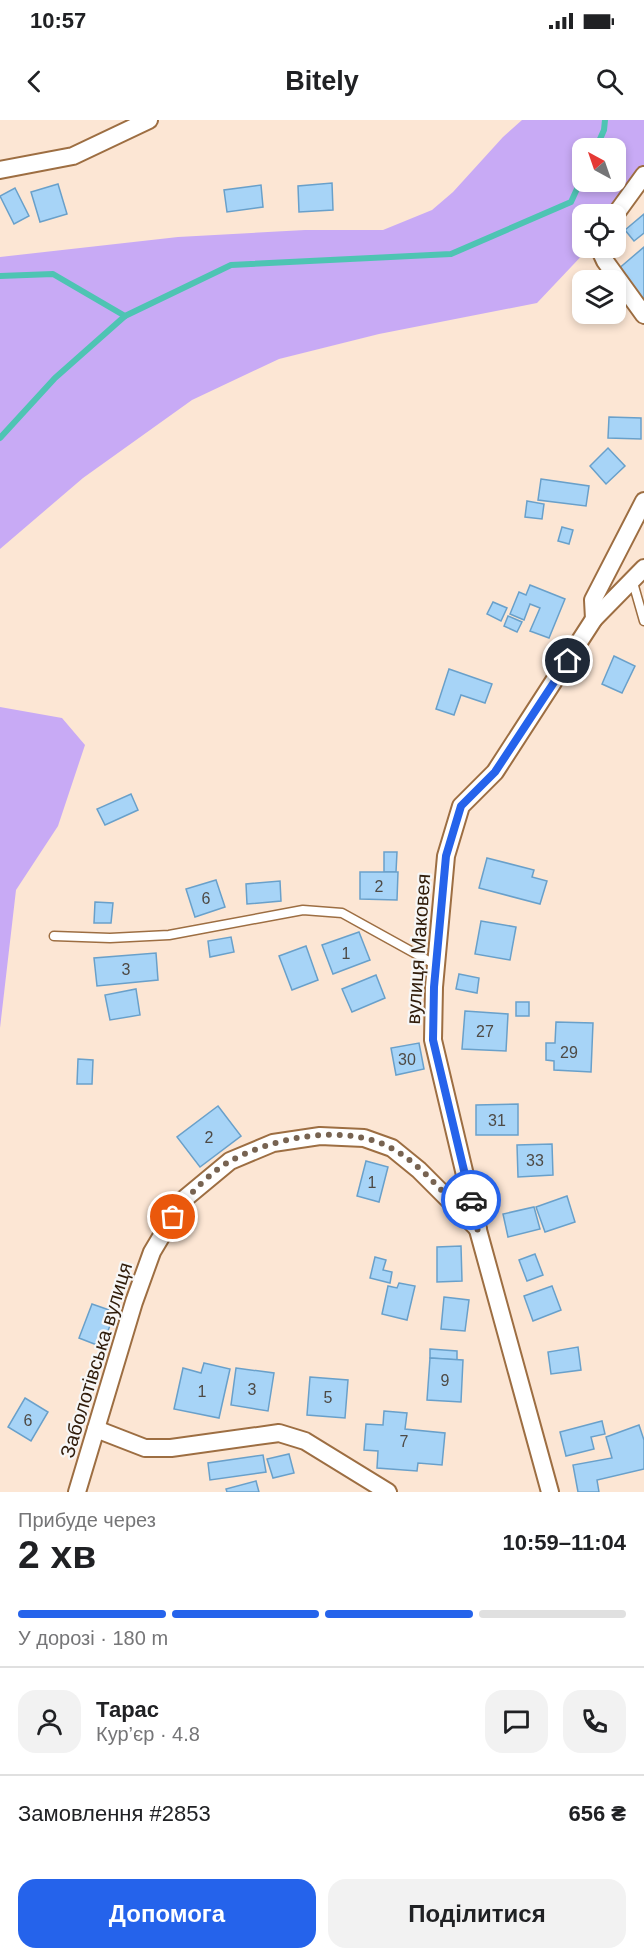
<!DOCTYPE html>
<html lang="uk">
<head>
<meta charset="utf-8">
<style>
  body { margin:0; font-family:Helvetica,sans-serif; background:#f2f2f2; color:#202124; height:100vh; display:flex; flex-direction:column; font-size:22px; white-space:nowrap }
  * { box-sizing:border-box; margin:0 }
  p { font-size:20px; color:#757577 }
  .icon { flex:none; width:33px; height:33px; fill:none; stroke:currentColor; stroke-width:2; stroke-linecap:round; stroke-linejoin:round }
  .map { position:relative; height:1372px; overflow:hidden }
  .side { display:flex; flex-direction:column; background:#fff; flex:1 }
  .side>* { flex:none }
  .needle { width:39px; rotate:320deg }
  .tools { position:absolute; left:572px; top:18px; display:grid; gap:12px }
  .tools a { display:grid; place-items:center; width:54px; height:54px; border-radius:12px; background:#fff; box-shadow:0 3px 9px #0003; font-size:30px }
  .pin { position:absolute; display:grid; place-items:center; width:51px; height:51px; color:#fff; margin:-26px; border:3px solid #fff; border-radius:50%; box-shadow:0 2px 6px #0007 }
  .courier { position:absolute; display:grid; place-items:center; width:60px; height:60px; margin:-30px; border:4px solid #2563eb; border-radius:50%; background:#fff; color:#222; box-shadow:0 2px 8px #0007 }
  .overview em { font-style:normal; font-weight:600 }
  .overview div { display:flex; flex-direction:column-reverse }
  .overview { display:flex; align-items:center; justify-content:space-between; height:102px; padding:0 18px }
  h1 { font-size:39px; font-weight:600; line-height:45px }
  .bar { display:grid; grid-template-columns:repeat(4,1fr); gap:9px 6px; align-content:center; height:72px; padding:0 18px }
  .bar i { height:8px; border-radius:4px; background:#e0e0e0 }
  .bar .active { background:#2563eb }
  .bar p { grid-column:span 4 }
  .line { display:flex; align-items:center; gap:15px; padding:0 18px; border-top:2px solid #e0e0e0 }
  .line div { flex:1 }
  .round { display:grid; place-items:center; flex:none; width:63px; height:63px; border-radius:18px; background:#f2f2f2 }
  .action { display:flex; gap:12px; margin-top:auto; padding:12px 18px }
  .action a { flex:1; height:69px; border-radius:18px; background:#2563eb; color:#fff; font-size:24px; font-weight:600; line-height:69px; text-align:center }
  .action a+a { background:#f2f2f2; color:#202124 }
  .status { display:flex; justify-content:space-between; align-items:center; height:42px; padding:0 30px; background:#fff; direction:ltr }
  .status svg { height:16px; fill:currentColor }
  header { display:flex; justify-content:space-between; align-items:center; height:78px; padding:0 18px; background:#fff; font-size:27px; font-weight:600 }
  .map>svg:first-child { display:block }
  .forest { fill:#c8aaf5; fill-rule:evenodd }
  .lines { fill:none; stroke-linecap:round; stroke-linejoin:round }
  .stream { stroke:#4ec4b3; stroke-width:6 }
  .building { fill:#a7d4f7; stroke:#69a0ca; stroke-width:1.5 }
  .service-casing { stroke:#9d6e42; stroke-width:11 }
  .minor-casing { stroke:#9d6e42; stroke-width:20 }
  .service { stroke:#fff; stroke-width:8 }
  .minor { stroke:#fff; stroke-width:16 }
  .done { stroke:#776351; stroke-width:6; stroke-dasharray:0 10.8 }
  .route { stroke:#2563eb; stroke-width:8 }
  .labels { text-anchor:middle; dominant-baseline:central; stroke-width:4.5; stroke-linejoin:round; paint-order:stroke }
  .number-label { font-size:16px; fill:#4e4a45 }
  .street-label { font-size:20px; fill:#301c0a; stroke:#f7f7f7 }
</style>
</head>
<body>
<div class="status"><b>10:57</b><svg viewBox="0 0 49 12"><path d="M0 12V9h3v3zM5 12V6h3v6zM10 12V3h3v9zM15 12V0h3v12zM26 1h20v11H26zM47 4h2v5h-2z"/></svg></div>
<header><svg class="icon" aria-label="back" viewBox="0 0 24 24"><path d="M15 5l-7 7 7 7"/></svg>Bitely<svg class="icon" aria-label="search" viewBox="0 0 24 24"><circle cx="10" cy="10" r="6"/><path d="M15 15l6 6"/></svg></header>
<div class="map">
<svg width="644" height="1372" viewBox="0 0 644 1372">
  <rect width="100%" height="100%" fill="#fce6d4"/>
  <!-- forest -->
  <g class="forest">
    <path d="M522,0H644V58L615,94H582V128H589L537,183L379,214L279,239L192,280L83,358L0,429V137L178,117L305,110H383L432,90L453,72L503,17ZM582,28H615V62H582Z"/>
    <path d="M0,587L62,598L85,625L58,706L16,770L0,908Z"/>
  </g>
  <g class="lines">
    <!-- stream -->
    <g class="stream">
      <path d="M596,28L604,10L605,0"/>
      <path d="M0,156L53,154L125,196"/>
      <path d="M0,318L55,258L125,196L231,145L451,134L571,82L582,58"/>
    </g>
  </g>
  <!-- building -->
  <g class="building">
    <path d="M332,63L333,90L299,92L298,66Z"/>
    <path d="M58,64L67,94L40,102L31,72Z"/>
    <path d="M261,65L263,87L227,92L224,70Z"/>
    <path d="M15,68L29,96L14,104L0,76Z"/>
    <path d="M644,94V113L634,121L625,110Z"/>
    <path d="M644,127V179L643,180L617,150Z"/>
    <path d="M609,297L641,298V319L608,318Z"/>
    <path d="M608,328L625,346L606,364L590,346Z"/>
    <path d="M541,359L589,366L586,386L538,380Z"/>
    <path d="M527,381L544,384L542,399L525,397Z"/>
    <path d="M562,407L573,410L569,424L558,421Z"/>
    <path d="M530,465L565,479L549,518L530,511L540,488L530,484L524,500L510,494L519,472L526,475Z"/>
    <path d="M493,482L507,488L501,501L487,494Z"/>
    <path d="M508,496L522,502L517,512L504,506Z"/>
    <path d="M614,536L635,546L622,573L602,564Z"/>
    <path d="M449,549L492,564L485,583L461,575L454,595L436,589Z"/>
    <path d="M131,674L138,690L105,705L97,689Z"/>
    <path d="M384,732H397L396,752H384Z"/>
    <path d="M487,738L534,750L532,757L547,761L540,784L479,768Z"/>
    <path d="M360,752H398L397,780L360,779Z"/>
    <path d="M216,760L225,787L195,797L186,769Z"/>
    <path d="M280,761L281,781L247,784L246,764Z"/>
    <path d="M95,782L113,783L111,803H94Z"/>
    <path d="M481,801L516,807L510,840L475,834Z"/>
    <path d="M359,812L370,840L333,854L322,825Z"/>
    <path d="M231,817L234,832L210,837L208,821Z"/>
    <path d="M306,826L318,860L292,870L279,836Z"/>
    <path d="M156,833L158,860L97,866L94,838Z"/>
    <path d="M459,854L479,858L477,873L456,869Z"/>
    <path d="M376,855L385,878L352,892L342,869Z"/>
    <path d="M136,869L140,895L110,900L105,875Z"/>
    <rect x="516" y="882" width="13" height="14"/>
    <path d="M465,891L508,894L506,931L462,929Z"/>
    <path d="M556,902L593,903L591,952L554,950V941L546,940V923H555Z"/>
    <path d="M419,923L424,949L396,955L391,928Z"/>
    <path d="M78,939L93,940L92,964H77Z"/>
    <path d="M518,984V1015H476V985Z"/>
    <path d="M218,986L241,1016L200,1047L177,1017Z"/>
    <path d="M552,1024L553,1055L518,1057L517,1025Z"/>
    <path d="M366,1041L388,1047L379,1082L357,1076Z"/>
    <path d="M567,1076L575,1102L545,1112L536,1087Z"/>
    <path d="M534,1087L540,1109L508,1117L503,1094Z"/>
    <path d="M461,1126L462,1161L437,1162V1127Z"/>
    <path d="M535,1134L543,1155L527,1161L519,1140Z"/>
    <path d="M375,1137L386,1140L383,1150L392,1152L390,1163L370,1158Z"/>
    <path d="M399,1163L415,1166L407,1200L382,1194L388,1166L397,1168Z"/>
    <path d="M552,1166L561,1190L533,1201L524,1176Z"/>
    <path d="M444,1177L469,1180L465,1211L441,1209Z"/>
    <path d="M92,1184L115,1192L102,1227L79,1218Z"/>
    <path d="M578,1227L581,1250L551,1254L548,1232Z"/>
    <path d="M430,1229L457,1231V1240L430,1238Z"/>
    <path d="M430,1238L463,1240L461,1282L427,1280Z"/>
    <path d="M204,1243L230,1249L219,1298L174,1289L183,1248L201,1253Z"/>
    <path d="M236,1248L274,1253L268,1291L231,1285Z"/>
    <path d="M310,1257L348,1260L345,1298L307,1295Z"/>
    <path d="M25,1278L48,1292L31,1321L8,1307Z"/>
    <path d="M384,1291L407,1293L405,1309L445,1313L442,1345L418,1343L417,1351L377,1348L378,1331L364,1330L366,1304L383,1305Z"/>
    <path d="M602,1301L605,1314L591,1317L594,1329L566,1336L560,1312Z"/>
    <path d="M639,1305L644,1320V1349L597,1360L599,1372H578L573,1345L612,1338L606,1317Z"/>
    <path d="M289,1334L294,1353L273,1358L267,1339Z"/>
    <path d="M263,1335L266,1352L210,1360L208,1343Z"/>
    <path d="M256,1361L259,1372H227L226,1369Z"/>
  </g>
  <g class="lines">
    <!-- service casing -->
    <g class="service-casing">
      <g id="service">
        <path d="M632,459L644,501"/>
        <path d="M54,816L110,818L169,815L303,790L342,793L436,845"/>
      </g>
    </g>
    <!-- minor casing -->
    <g class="minor-casing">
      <g id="minor">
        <path d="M0,50L73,36L149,0"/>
        <path d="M615,95L644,55"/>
        <path d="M599,128L605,141L644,195"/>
        <path d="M594,499L593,480L644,381"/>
        <path d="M96,1309L145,1328H171L279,1313L305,1321L388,1372"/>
        <path d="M77,1372L134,1182L152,1132L183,1080L230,1041L273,1023L320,1016L364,1018L392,1028L419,1050L478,1109"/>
        <path d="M550,1372L478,1110L433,920L434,867L446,736L461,686L495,652L594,499L644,448"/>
      </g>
    </g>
    <!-- service -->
    <use href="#service" class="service"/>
    <!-- minor -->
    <use href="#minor" class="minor"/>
  </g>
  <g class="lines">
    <!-- done -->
    <path class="done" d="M173,1097C185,1078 211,1051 232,1040C276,1017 345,1003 391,1028C422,1044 454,1085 478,1110L471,1080"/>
    <!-- route -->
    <path class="route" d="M471,1080L433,920L434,867L446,736L461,686L495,652L568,541"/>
  </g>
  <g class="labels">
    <!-- number labels -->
    <g class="number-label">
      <text x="379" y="766">2</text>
      <text x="206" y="778">6</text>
      <text x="346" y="833">1</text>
      <text x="126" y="849">3</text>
      <text x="485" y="911">27</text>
      <text x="569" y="932">29</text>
      <text x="407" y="939">30</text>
      <text x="497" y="1000">31</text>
      <text x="209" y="1017">2</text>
      <text x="535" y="1040">33</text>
      <text x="372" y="1062">1</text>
      <text x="445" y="1260">9</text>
      <text x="252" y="1269">3</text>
      <text x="202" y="1271">1</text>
      <text x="328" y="1277">5</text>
      <text x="28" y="1300">6</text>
      <text x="404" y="1321">7</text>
    </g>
    <!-- street labels -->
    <g class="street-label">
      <text transform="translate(418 829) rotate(-86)">вулиця Маковея</text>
      <text transform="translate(96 1240) rotate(-73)">Заболотівська вулиця</text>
    </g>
  </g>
</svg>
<div class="tools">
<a><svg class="needle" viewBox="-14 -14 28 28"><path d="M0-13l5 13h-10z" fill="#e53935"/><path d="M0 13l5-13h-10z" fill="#757577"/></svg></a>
<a><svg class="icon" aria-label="locate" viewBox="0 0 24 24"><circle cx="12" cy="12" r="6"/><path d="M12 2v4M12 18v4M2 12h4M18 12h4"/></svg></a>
<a><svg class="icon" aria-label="layers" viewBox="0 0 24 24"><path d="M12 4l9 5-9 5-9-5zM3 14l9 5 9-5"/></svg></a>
</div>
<div class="pin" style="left:173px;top:1097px;background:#ea580c"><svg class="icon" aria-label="bag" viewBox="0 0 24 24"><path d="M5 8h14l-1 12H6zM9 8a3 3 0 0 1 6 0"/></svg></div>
<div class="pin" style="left:568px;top:541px;background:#1f2937"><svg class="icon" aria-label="home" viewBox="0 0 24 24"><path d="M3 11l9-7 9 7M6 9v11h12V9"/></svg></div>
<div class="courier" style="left:471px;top:1080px"><svg class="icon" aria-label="car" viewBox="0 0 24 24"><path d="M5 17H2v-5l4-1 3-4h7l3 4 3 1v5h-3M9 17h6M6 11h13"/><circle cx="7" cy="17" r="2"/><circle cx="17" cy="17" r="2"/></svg></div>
</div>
<section class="side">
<div class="overview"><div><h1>2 хв</h1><p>Прибуде через</p></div><em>10:59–11:04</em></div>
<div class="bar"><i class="active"></i><i class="active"></i><i class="active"></i><i></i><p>У дорозі · 180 m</p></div>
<div class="line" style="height:108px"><a class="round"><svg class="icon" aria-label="person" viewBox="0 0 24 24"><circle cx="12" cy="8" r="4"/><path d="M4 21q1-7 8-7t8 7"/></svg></a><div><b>Тарас</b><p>Кур’єр · 4.8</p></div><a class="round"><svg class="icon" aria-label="chat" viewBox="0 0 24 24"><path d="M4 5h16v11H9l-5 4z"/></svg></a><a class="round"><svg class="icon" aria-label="phone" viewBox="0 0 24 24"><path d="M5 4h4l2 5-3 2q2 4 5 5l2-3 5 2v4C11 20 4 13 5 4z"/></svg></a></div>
<div class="line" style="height:78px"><div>Замовлення #2853</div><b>656 ₴</b></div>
<div class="action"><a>Допомога</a><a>Поділитися</a></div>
</section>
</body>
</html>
